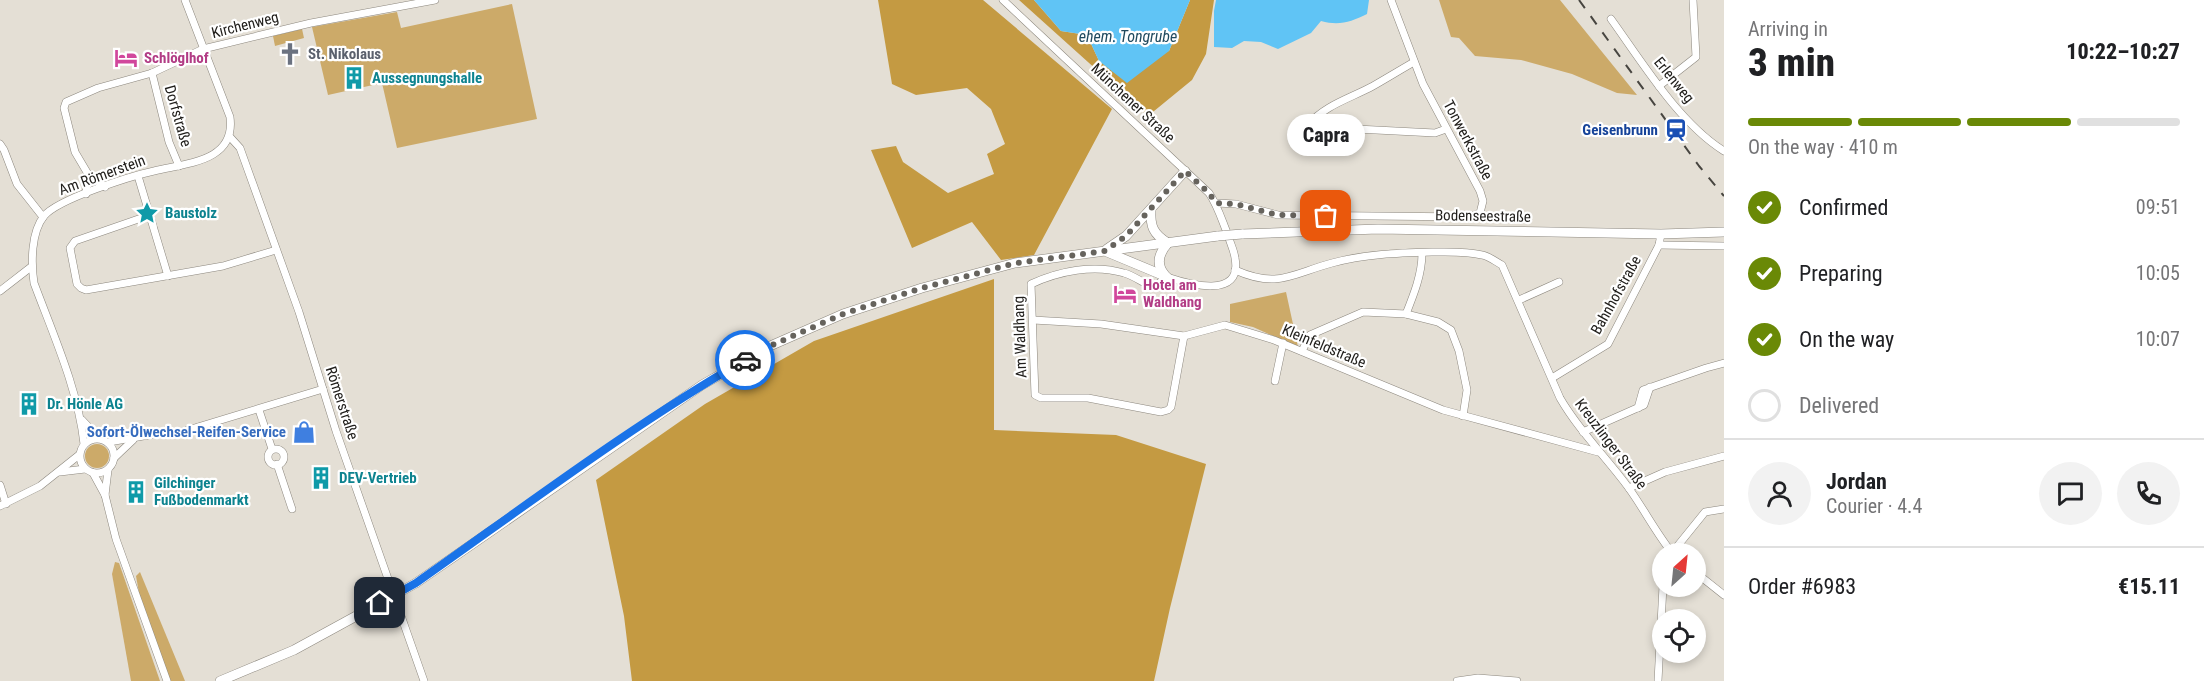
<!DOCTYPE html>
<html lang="en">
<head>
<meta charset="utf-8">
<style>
  body { margin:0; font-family:"Roboto Condensed",sans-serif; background:#f2f2f2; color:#202124; height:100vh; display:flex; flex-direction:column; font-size:22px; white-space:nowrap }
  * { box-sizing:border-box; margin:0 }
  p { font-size:20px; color:#757577 }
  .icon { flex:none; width:33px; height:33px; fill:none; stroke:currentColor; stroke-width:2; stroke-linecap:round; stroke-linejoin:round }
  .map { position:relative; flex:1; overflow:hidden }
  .details { display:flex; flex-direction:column; background:#fff; width:480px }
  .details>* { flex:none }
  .needle { width:39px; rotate:27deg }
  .controls { position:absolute; left:1652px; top:543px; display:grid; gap:12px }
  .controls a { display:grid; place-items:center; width:54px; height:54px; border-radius:50%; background:#fff; box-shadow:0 3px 9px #0003; font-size:30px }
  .pin { position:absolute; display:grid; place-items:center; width:51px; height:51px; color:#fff; margin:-26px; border-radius:12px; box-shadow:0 3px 9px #0006 }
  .courier { position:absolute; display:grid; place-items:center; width:60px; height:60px; margin:-30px; border:4px solid #1a73e8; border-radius:50%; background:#fff; color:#222; box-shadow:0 2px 8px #0007 }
  .bubble { position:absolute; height:42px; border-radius:21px; background:#fff; box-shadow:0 3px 9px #0003; font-size:20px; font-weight:800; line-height:42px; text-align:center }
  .overview em { font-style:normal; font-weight:800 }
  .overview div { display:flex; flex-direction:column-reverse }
  .overview { display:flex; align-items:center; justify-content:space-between; height:102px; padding:0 24px }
  h1 { font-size:39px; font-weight:800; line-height:45px }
  .bar { display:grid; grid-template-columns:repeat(4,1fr); gap:9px 6px; align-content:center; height:72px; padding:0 24px }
  .bar i { height:8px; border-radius:4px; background:#e0e0e0 }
  .bar .on { background:#6a8906 }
  .bar p { grid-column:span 4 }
  .line { display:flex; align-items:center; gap:15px; padding:0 24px; border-top:2px solid #e0e0e0 }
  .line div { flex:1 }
  .round { display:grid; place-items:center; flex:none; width:63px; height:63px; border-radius:32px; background:#f2f2f2 }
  ol { padding:0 24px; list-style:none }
  li { display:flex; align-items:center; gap:18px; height:66px }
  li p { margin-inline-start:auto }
  li .icon { padding:6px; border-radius:50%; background:#6a8906; color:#fff; stroke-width:4 }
  li:last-child { color:#757577 }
  li i { width:33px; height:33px; border:3px solid #e0e0e0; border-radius:50% }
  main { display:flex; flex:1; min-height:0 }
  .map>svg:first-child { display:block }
  .green { fill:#ccaa69 }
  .forest { fill:#c49a42 }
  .water { fill:#60c4f5 }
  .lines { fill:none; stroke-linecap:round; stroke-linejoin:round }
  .minor-casing { stroke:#8c877e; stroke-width:8 }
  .major-casing { stroke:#8c877e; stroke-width:10 }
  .minor { stroke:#fff; stroke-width:7 }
  .major { stroke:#fff; stroke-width:9 }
  .rail { stroke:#474540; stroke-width:2; stroke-dasharray:10 10; stroke-linecap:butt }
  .major-bridge-casing { stroke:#8c877e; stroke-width:10; stroke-linecap:butt }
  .major-bridge { stroke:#fff; stroke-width:9 }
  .done { stroke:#66635d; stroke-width:6; stroke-dasharray:0 10.8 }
  .route { stroke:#1a73e8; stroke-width:8 }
  .labels { text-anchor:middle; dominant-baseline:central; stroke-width:4.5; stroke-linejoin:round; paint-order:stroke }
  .street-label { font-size:15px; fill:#22201d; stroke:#fff }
  .worship-label { font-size:15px; font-weight:bold; fill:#5b616d; stroke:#fff; text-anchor:start }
  .hotel-label { font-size:15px; font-weight:bold; fill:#b23c85; stroke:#fff; text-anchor:start }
  .culture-label { font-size:15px; font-weight:bold; fill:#0d838f; stroke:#fff; text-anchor:start }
  .transit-label { font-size:15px; font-weight:bold; fill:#164399; stroke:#fff; text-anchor:end }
  .shop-label { font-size:15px; font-weight:bold; fill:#366cbe; stroke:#fff; text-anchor:end }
  .water-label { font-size:16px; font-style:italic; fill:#204a5f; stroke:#fff }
</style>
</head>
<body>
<main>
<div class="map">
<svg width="1724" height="681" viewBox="0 0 1724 681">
  <rect width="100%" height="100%" fill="#e4dfd5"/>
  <!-- green -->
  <g class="green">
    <path d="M1439,0H1560L1637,95L1617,93L1572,74L1521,60L1475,56L1459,38L1451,37Z"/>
    <path d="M512,4L537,119L397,148L382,83L328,95L312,27L397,12L401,28Z"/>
    <path d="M302,29L304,38L275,46L273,36Z"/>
    <path d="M1286,292L1298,347L1253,327L1230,322V304Z"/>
    <circle cx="97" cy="456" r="12"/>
    <path d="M115,562L119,563L160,681H131L112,574Z"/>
    <path d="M140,572L185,681H170L139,593L136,576Z"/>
  </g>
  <!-- forest -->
  <g class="forest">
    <path d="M878,0H983L1112,109L1034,255L1001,260L972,222L912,248L871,150L896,146L903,162L948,193L994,174L987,154L1005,144L991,109L967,88L916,95L892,84Z"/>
    <path d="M1019,0H1034L1061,31L1087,35L1099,61L1169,51L1190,0H1214L1206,54L1192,80L1148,116Z"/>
    <path d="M994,279V430L1116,435L1206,464L1170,608L1154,681H632L624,616L596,480L705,404L814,341Z"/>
  </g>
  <!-- water -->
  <g class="water">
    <path d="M1034,0H1190L1169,51L1127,83L1099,61L1087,35L1061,31Z"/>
    <path d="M1216,0H1369L1367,14C1351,22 1339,26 1321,21L1311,33L1278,49L1261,42L1244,41L1232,48L1214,47V11Z"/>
  </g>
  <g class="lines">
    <!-- minor casing -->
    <g class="minor-casing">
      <g id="minor">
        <path d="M1003,0L1209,193C1218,206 1222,221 1228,235C1230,243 1234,250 1235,258C1243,300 1188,284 1167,277L1154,287C1144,284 1135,276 1124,273C1094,264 1059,271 1031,284L1035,395L1041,398H1088L1161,412L1168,410L1171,407L1184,336"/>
        <path d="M1611,19C1642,62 1679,123 1724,151"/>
        <path d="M1414,62C1400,70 1387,78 1373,86C1351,98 1325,105 1308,125L1317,127L1435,133L1446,129"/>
        <path d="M152,73L169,142L179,166"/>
        <path d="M1659,86L1696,57L1693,0"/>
        <path d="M230,137L240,148L299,312L336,431L424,681"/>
        <path d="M0,144L4,150L17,184L43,217"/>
        <path d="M88,174L105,187"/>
        <path d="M138,176L168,276"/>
        <path d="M86,194L88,174L75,152L64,108L66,102L98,88L152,73L203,49L311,23L435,0"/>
        <path d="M1216,203L1236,204L1278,215L1469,217L1480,213L1483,201L1480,191L1423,84L1391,0"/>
        <path d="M150,215L75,241L70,248L77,284L81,288L86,290L223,266L276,250"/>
        <path d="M1659,245L1724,246"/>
        <path d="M1235,270C1278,289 1291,274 1332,263C1365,254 1398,253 1432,252C1449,252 1466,251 1482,255C1489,256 1496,262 1502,265L1560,398C1579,431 1606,457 1628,487C1644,509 1656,533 1673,554"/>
        <path d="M0,291L31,267"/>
        <path d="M1519,300L1559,282"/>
        <path d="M1406,314C1414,294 1422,274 1422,253"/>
        <path d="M1033,320L1101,324L1184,336L1225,325L1274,340L1443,410L1598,452"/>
        <path d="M1302,351L1310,335L1363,312L1406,314L1438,322L1451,330L1459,351L1467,390L1463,416"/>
        <path d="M1552,378L1608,344L1659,245L1661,234"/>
        <path d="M1275,381L1283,343"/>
        <path d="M1638,408L1643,390L1706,368L1724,363"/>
        <path d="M259,410L272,449"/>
        <path d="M82,420L99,438"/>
        <path d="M1583,432L1644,405L1650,387"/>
        <circle cx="97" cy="456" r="17"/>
        <path d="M109,442L155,434L178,433L323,389"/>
        <path d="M84,444C78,389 53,334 34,283C31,263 31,232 44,216C58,199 131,176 154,171C186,163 236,162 230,117L185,0"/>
        <circle cx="276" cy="457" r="8"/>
        <path d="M114,458L133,440"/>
        <path d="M277,464L292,509"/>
        <path d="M60,472L85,469"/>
        <path d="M93,473L105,495L116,539L167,681"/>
        <path d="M0,485L6,504"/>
        <path d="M1629,488L1665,472L1724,456"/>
        <path d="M105,495L108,470"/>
        <path d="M0,506L40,486L79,455"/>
        <path d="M1671,554L1705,512L1724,509"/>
        <path d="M1695,572L1724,595"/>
        <path d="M1457,681L1478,678L1517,681"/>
        <path d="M1658,681L1663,586"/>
      </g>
    </g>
    <!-- major casing -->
    <g class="major-casing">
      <g id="major">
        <path d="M1151,209C1150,226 1153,234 1168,243"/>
        <path d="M1242,234L1378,229L1661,234L1724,232"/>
        <path d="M1107,249L1126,236L1185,171"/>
        <path d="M1107,252L1167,277"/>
        <path d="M1165,275C1155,264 1159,253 1168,243"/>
        <path d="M416,583L702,385L770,346L843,314L922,288L1015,263L1218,236"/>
        <path d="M220,681L294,650L380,603"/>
      </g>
    </g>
    <!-- minor -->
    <use href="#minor" class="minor"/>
    <!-- major -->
    <use href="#major" class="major"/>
    <!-- rail -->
    <path class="rail" d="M1579,0L1699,166L1724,196"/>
    <!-- major-bridge casing -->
    <g class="major-bridge-casing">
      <g id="major-bridge">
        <path d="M1218,236L1242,234"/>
        <path d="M380,603L416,583"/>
      </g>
    </g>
    <!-- major-bridge -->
    <use href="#major-bridge" class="major-bridge"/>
  </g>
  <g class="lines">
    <!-- done -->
    <path class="done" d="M745,360L770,346L843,314L922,288L1016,263L1105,251L1126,236L1185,171L1209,193L1216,203L1236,204L1278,215L1326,216"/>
    <!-- route -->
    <path class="route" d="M380,603L416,583C524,507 631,426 745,360"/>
  </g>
  <!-- icons -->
  <defs>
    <g id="church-bare" transform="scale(1.8)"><path d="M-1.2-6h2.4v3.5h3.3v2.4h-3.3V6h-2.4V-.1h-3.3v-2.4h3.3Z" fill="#6b7280" stroke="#fff" stroke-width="2.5" paint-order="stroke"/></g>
    <g id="hotel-bare" transform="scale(1.8)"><path d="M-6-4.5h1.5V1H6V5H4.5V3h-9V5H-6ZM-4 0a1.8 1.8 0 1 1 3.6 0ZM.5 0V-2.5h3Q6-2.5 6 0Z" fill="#d1479c" stroke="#fff" stroke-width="2.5" paint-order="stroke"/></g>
    <g id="building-bare" transform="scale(1.8)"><path d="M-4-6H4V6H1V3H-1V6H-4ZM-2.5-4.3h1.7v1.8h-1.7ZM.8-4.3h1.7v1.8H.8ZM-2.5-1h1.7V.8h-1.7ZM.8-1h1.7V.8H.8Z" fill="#0f9aa8" stroke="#fff" stroke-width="2.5" paint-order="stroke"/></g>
    <g id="station-bare" transform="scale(1.8)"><path d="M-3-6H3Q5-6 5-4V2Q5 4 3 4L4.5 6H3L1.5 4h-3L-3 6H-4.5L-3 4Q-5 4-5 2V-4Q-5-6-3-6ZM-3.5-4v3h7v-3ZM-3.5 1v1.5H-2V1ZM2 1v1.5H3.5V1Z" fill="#1a4fb4" stroke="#fff" stroke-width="2.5" paint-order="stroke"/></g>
    <g id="sight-bare" transform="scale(1.8)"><path d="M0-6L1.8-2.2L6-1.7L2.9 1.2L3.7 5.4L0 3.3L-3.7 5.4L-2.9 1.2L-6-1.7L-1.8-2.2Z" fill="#0f9aa8" stroke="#fff" stroke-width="2.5" paint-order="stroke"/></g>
    <g id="shop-bare" transform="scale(1.8)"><path d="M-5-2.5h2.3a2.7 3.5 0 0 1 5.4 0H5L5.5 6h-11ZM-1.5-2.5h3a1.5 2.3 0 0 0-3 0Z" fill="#3f7fe0" stroke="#fff" stroke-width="2.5" paint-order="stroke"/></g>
  </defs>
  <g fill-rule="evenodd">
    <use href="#church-bare" x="290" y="54"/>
    <use href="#hotel-bare" x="126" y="58"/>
    <use href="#building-bare" x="354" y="78"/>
    <use href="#station-bare" x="1676" y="130"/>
    <use href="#sight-bare" x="147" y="213"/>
    <use href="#hotel-bare" x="1125" y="294"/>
    <use href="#building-bare" x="29" y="404"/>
    <use href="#shop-bare" x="304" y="432"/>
    <use href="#building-bare" x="321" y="478"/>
    <use href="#building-bare" x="136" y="492"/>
  </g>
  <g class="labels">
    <!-- street labels -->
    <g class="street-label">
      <text transform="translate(245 25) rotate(-14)">Kirchenweg</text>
      <text transform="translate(1674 80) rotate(51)">Erlenweg</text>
      <text transform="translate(1133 103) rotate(43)">Münchener Straße</text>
      <text transform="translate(178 116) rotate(74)">Dorfstraße</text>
      <text transform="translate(1468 140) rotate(62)">Tonwerkstraße</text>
      <text transform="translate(102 175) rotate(-20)">Am Römerstein</text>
      <text transform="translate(1483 216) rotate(1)">Bodenseestraße</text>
      <text transform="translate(1616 295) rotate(-61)">Bahnhofstraße</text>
      <text transform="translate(1020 337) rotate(-92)">Am Waldhang</text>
      <text transform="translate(1324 346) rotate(23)">Kleinfeldstraße</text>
      <text transform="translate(342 403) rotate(72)">Römerstraße</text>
      <text transform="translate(1611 444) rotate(53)">Kreuzlinger Straße</text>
    </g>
    <!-- worship labels -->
    <g class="worship-label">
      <text x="308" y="54">St. Nikolaus</text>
    </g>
    <!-- hotel labels -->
    <g class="hotel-label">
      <text x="144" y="58">Schlöglhof</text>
      <text x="1143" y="285">Hotel am<tspan x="1143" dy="17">Waldhang</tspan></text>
    </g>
    <!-- culture labels -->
    <g class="culture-label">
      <text x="372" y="78">Aussegnungshalle</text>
      <text x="165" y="213">Baustolz</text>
      <text x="47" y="404">Dr. Hönle AG</text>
      <text x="339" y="478">DEV-Vertrieb</text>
      <text x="154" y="483">Gilchinger<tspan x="154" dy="17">Fußbodenmarkt</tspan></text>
    </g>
    <!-- transit labels -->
    <g class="transit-label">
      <text x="1658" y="130">Geisenbrunn</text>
    </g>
    <!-- shop labels -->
    <g class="shop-label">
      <text x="286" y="432">Sofort-Ölwechsel-Reifen-Service</text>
    </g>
    <!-- water labels -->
    <g class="water-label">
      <text x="1128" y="36">ehem. Tongrube</text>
    </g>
  </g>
</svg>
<div class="controls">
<a><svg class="needle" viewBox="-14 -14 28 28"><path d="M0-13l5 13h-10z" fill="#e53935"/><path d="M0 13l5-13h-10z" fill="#757577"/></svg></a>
<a><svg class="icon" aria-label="locate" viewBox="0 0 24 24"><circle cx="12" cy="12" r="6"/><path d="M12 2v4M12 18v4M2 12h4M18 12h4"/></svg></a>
</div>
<div class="pin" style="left:1326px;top:216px;background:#ea580c"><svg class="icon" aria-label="bag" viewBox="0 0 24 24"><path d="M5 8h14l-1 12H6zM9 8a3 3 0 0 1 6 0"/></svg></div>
<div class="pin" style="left:380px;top:603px;background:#1f2937"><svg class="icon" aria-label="home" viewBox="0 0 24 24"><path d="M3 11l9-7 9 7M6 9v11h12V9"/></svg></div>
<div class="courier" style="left:745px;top:360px"><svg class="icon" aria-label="car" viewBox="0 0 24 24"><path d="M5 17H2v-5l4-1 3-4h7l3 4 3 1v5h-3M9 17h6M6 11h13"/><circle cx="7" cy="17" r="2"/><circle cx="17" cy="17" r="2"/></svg></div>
<div class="bubble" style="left:1287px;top:114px;width:78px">Capra</div>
</div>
<section class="details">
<div class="overview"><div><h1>3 min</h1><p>Arriving in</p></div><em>10:22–10:27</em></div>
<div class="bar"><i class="on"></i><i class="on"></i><i class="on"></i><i></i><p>On the way · 410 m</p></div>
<ol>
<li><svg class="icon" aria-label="check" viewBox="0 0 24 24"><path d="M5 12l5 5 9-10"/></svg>Confirmed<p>09:51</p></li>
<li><svg class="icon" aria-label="check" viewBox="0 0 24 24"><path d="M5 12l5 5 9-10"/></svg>Preparing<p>10:05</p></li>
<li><svg class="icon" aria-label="check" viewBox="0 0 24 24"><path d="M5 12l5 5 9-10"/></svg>On the way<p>10:07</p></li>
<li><i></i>Delivered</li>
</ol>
<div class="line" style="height:108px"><a class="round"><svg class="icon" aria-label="person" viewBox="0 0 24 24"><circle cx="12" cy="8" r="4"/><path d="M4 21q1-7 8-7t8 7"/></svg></a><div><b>Jordan</b><p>Courier · 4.4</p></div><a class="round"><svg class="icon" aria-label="chat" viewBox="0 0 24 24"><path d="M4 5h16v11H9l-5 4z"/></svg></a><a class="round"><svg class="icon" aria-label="phone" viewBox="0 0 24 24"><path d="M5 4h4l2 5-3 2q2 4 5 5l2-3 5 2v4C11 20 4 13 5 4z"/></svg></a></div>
<div class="line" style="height:78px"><div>Order #6983</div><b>€15.11</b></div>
</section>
</main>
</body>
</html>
